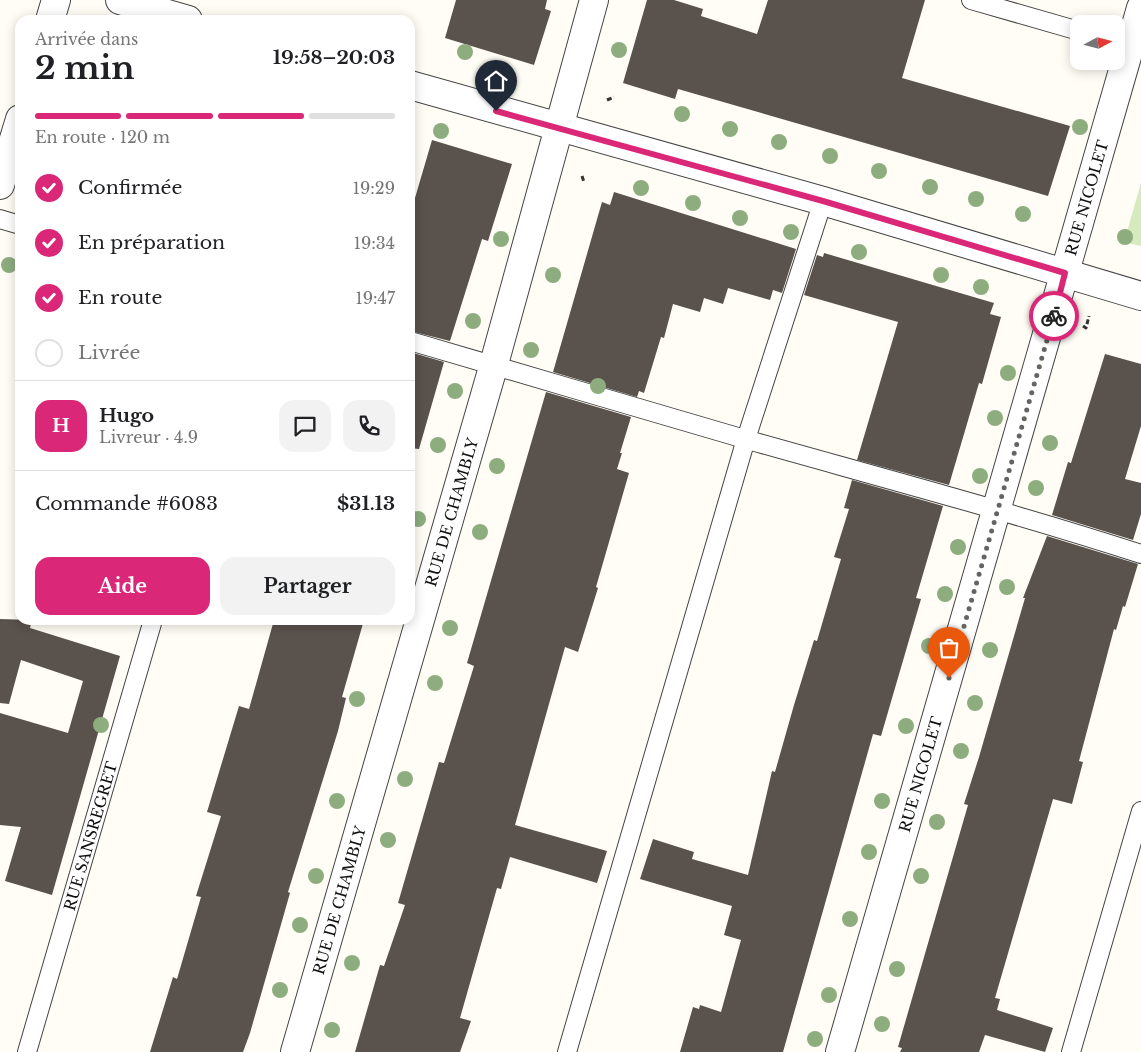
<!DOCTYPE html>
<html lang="fr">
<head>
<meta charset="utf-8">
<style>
  body { margin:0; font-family:"Libre Baskerville",serif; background:#f2f2f2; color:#202124; height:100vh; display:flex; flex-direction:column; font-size:19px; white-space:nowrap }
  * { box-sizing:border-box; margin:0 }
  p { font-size:16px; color:#757577 }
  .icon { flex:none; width:28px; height:28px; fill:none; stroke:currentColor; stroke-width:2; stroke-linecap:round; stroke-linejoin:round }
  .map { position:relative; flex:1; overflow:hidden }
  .drawer { position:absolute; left:15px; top:15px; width:400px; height:610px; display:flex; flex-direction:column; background:#fff; border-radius:15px; box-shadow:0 2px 12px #0003 }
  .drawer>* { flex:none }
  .needle { width:32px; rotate:83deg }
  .controls { position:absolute; left:1070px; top:15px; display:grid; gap:10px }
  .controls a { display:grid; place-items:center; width:55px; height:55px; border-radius:10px; background:#fff; box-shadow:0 2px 12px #0003; font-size:25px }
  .pin { position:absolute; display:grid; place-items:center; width:42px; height:42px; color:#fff; margin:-51px -21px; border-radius:50% 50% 50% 0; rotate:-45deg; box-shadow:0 0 5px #0007 }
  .pin .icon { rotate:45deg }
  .courier { position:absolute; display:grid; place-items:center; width:50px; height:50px; margin:-25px; border:4px solid #db2777; border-radius:50%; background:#fff; color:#222; box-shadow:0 1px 6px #0007 }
  .head em { font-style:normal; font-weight:700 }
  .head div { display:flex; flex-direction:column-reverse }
  .head { display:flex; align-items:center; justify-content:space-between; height:85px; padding:0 20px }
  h1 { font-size:32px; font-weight:700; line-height:38px }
  .bar { display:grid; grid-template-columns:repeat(4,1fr); gap:8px 5px; align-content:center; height:60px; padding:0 20px }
  .bar i { height:6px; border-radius:4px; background:#e0e0e0 }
  .bar .current { background:#db2777 }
  .bar p { grid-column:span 4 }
  .line { display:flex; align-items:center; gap:12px; padding:0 20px; border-top:1px solid #e0e0e0 }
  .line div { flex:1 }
  .round { display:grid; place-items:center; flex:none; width:52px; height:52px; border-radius:15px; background:#f2f2f2 }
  ol { padding:0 20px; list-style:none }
  li { display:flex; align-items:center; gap:15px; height:55px }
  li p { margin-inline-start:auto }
  li .icon { padding:5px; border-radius:50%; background:#db2777; color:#fff; stroke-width:4 }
  li:last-child { color:#757577 }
  li i { width:28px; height:28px; border:2px solid #e0e0e0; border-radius:50% }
  .button { display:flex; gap:10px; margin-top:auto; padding:10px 20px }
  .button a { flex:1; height:58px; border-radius:15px; background:#db2777; color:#fff; font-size:20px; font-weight:700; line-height:58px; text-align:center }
  .button a+a { background:#f2f2f2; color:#202124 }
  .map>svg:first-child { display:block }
  .green { fill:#d5ebbd }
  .building { fill:#5a524d }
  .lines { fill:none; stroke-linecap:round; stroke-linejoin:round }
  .service-casing { stroke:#444; stroke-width:20 }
  .minor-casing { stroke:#444; stroke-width:30 }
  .path { stroke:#333; stroke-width:3; stroke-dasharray:5 2.5; stroke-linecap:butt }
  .service { stroke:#fff; stroke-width:18 }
  .minor { stroke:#fff; stroke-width:28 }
  .tree { fill:#8dad7f }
  .done { stroke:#646461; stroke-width:5; stroke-dasharray:0 9 }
  .route { stroke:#db2777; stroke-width:6 }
  .labels { text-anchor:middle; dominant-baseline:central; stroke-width:5; stroke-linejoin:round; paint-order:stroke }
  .street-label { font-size:15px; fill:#111; stroke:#fff }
</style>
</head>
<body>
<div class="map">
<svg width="1141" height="1052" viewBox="0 0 1141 1052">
  <rect width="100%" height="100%" fill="#fffdf5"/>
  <!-- green -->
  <path class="green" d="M1141,183V246L1124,242Z"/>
  <!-- building -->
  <g class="building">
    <path d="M456,0H547L545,9L551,11L534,65L445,38Z"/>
    <path d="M647,0H674L703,9L701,16L757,34L768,0H925L902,78L1070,126L1048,196L678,89L675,99L623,83Z"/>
    <path d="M432,140L512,164L488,241L482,239L450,341L410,331V215Z"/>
    <path d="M614,192L796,249L782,293L773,290L770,300L728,288L723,304L704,298L700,312L673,304L664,338L661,337L644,393L639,391L637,397L553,372L602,202L610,205Z"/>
    <path d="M824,253L994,303L990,314L1001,317L982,384L979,383L949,485L857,460L898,322L804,295L817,255L823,257Z"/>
    <path d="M410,352L444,362L419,449L410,448Z"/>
    <path d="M1105,354L1141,364V426L1125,479L1141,483V514L1133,540L1052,515L1068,462L1071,463Z"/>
    <path d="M546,392L631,417L620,453H622L617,469L629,473L596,587L598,588L578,652L565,647L515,825L607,851L597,883L510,857L501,889L497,888L460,1018L471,1021L460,1052H355L380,965L384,966L405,905L398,903L439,762L444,763L474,666L467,663Z"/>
    <path d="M852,480L943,506L916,598L921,599L881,736L873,734L783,1052H680L693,1007L699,1009L700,1005L721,1012L741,940L724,935L732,906L640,879L653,839L694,852L692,859L748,875L772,771L775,772L794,705L814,640L817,641L841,559L834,557L849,509L844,508Z"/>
    <path d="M1047,536L1138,564L1125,607L1123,606L1116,630L1114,629L1079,761L1083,762L1072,804L1053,799L995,998L1000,999L997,1010L1053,1028L1045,1052L985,1035L979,1052H900L902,1048L898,1047L968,805L964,804L979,757L1025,598H1023Z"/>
    <path d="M0,619L32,620L30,628L120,656L52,895L5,881L21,827L0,825V713L68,733L83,681L21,660L9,704L0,703Z"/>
    <path d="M274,620H364L342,697L346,698L338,731L288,892L290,893L250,1033L243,1052H150L173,977L177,979L201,897L196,896L221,816L207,812L239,706L249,709Z"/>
  </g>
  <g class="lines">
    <!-- service casing -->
    <g class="service-casing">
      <g id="service">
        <path d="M971,0L1079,31"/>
        <path d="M0,219L20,225"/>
        <path d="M410,341C523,373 635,408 748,440C879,477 1011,512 1141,554"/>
        <path id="s1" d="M27,1052L153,620"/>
        <path d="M567,1052L746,439L823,201"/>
        <path d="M1071,1052L1141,811"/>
      </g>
    </g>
    <!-- minor casing -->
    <g class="minor-casing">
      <g id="minor">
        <path d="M120,0L188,20"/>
        <path d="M50,20L56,0"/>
        <path d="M410,85L823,201L1141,296"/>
        <path d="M0,185L20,119"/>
        <path id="s2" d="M295,1052L494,364L594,0"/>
        <path id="s3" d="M840,1052L1141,8"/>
      </g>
    </g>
    <!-- path -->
    <g class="path">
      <path d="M607,100L614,97"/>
      <path d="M582,176L584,182"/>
      <path d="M1083,326L1086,328L1089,316"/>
    </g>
    <!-- service -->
    <use href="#service" class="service"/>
    <!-- minor -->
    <use href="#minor" class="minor"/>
  </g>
  <!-- trees -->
  <g class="tree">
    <circle cx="619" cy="50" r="8"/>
    <circle cx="465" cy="52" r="8"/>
    <circle cx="682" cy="114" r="8"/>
    <circle cx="1080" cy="127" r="8"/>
    <circle cx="730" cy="129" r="8"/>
    <circle cx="441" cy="131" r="8"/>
    <circle cx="779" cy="142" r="8"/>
    <circle cx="830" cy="156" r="8"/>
    <circle cx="879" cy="171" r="8"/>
    <circle cx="930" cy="187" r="8"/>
    <circle cx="641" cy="188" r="8"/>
    <circle cx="976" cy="199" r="8"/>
    <circle cx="693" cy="203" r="8"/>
    <circle cx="1023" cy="214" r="8"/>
    <circle cx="740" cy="218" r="8"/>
    <circle cx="791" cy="232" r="8"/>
    <circle cx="1125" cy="237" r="8"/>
    <circle cx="501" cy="239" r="8"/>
    <circle cx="859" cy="252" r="8"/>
    <circle cx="9" cy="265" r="8"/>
    <circle cx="553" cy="275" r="8"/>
    <circle cx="941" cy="275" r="8"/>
    <circle cx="981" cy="287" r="8"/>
    <circle cx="473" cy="321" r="8"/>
    <circle cx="531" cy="350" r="8"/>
    <circle cx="1008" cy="373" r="8"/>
    <circle cx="598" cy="386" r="8"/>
    <circle cx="455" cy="391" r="8"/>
    <circle cx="995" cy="418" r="8"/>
    <circle cx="1050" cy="443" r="8"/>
    <circle cx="438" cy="445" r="8"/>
    <circle cx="497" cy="466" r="8"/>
    <circle cx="980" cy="476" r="8"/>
    <circle cx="1036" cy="488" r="8"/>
    <circle cx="418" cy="519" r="8"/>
    <circle cx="480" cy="532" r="8"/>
    <circle cx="958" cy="547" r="8"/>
    <circle cx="1007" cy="587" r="8"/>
    <circle cx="945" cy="594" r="8"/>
    <circle cx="450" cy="628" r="8"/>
    <circle cx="929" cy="646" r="8"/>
    <circle cx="990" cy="650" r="8"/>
    <circle cx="435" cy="683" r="8"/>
    <circle cx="357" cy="699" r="8"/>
    <circle cx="975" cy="703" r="8"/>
    <circle cx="101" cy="725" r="8"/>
    <circle cx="906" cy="726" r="8"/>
    <circle cx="961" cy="751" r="8"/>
    <circle cx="405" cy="779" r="8"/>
    <circle cx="337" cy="801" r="8"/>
    <circle cx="882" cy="801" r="8"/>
    <circle cx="937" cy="822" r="8"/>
    <circle cx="388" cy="840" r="8"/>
    <circle cx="869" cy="852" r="8"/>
    <circle cx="316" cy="876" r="8"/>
    <circle cx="921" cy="876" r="8"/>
    <circle cx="850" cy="919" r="8"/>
    <circle cx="300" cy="925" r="8"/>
    <circle cx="352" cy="963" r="8"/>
    <circle cx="897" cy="969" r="8"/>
    <circle cx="280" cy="990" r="8"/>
    <circle cx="829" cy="995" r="8"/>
    <circle cx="882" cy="1024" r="8"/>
    <circle cx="332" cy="1030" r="8"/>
    <circle cx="815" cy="1039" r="8"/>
  </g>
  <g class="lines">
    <!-- done -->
    <path class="done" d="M949,678L1054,316"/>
    <!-- route -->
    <path class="route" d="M496,111L823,201L1065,273L1054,316"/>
  </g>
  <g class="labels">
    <!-- street labels -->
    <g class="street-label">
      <text stroke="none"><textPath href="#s3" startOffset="889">RUE NICOLET</textPath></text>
      <text stroke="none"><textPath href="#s2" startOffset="562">RUE DE CHAMBLY</textPath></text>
      <text stroke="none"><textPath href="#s3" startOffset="289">RUE NICOLET</textPath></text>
      <text stroke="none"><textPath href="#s1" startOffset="225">RUE SANSREGRET</textPath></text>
      <text stroke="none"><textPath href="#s2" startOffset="158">RUE DE CHAMBLY</textPath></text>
    </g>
  </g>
</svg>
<div class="controls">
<a><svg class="needle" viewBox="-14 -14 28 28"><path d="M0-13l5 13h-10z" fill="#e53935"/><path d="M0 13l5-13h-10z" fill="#757577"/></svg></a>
</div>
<div class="pin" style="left:949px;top:678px;background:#ea580c"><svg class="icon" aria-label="bag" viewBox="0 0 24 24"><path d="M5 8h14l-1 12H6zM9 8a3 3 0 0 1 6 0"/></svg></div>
<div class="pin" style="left:496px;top:111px;background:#1f2937"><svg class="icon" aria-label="home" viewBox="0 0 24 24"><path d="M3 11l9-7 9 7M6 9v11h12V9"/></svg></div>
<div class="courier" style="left:1054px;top:316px"><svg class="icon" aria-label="bike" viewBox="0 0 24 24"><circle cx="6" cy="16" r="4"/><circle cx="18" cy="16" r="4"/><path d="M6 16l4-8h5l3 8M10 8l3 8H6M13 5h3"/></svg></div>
<section class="drawer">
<div class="head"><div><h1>2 min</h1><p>Arrivée dans</p></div><em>19:58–20:03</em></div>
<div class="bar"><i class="current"></i><i class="current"></i><i class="current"></i><i></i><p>En route · 120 m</p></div>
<ol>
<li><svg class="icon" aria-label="check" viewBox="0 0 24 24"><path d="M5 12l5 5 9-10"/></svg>Confirmée<p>19:29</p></li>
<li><svg class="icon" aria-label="check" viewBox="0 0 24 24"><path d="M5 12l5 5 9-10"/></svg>En préparation<p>19:34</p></li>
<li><svg class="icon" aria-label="check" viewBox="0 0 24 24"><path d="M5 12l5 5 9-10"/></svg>En route<p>19:47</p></li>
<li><i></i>Livrée</li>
</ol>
<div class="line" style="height:90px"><b class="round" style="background:#db2777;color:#fff">H</b><div><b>Hugo</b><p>Livreur · 4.9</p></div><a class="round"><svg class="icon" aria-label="chat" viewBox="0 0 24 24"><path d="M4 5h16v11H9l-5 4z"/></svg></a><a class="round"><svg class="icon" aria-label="phone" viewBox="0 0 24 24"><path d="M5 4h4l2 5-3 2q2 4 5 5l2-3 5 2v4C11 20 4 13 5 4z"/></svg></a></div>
<div class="line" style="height:65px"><div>Commande #6083</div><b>$31.13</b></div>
<div class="button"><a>Aide</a><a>Partager</a></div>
</section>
</div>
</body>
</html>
